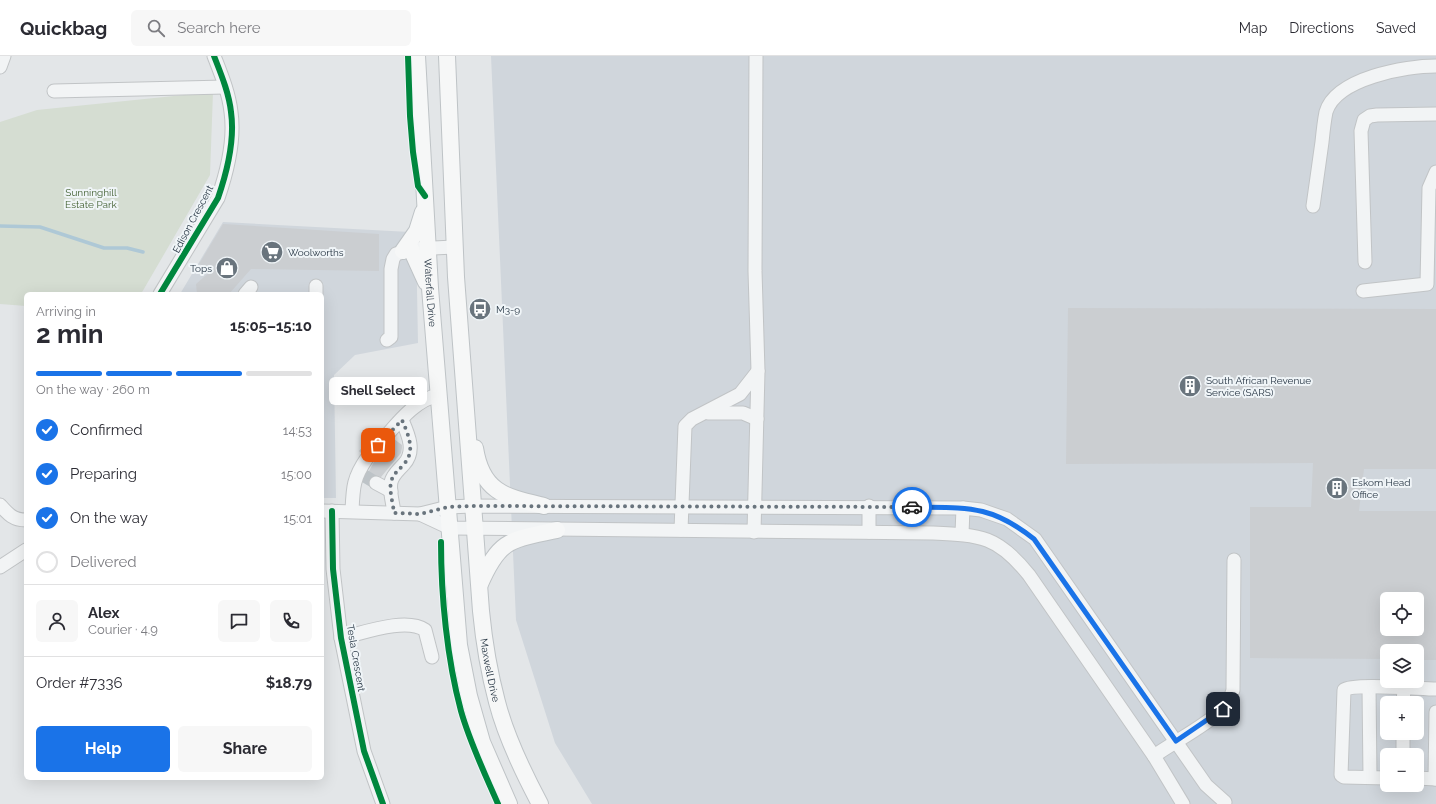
<!DOCTYPE html>
<html lang="en">
<head>
<meta charset="utf-8">
<style>
  body { margin:0; font-family:Raleway,sans-serif; background:#f7f7f7; color:#2b2b33; height:100vh; display:flex; flex-direction:column; font-size:15px; white-space:nowrap }
  * { box-sizing:border-box; margin:0 }
  p { font-size:13px; color:#7c7c81 }
  .icon { flex:none; width:22px; height:22px; fill:none; stroke:currentColor; stroke-width:2; stroke-linecap:round; stroke-linejoin:round }
  .map { position:relative; flex:1; overflow:hidden }
  .sheet { position:absolute; left:24px; top:236px; width:300px; height:488px; display:flex; flex-direction:column; background:#fff; border-radius:6px; box-shadow:0 4px 16px #0002 }
  .sheet>* { flex:none }
  .controls { position:absolute; left:1380px; top:536px; display:grid; gap:8px }
  .controls a { display:grid; place-items:center; width:44px; height:44px; border-radius:6px; background:#fff; box-shadow:0 4px 16px #0002; font-size:20px }
  .pin { position:absolute; display:grid; place-items:center; width:34px; height:34px; color:#fff; margin:-17px; border-radius:8px; box-shadow:0 2px 6px #0006 }
  .courier { position:absolute; display:grid; place-items:center; width:40px; height:40px; margin:-20px; border:3px solid #1a73e8; border-radius:50%; background:#fff; color:#222; box-shadow:0 1px 5px #0007 }
  .bubble { position:absolute; height:28px; border-radius:6px; background:#fff; box-shadow:0 4px 16px #0002; font-size:13px; font-weight:700; line-height:28px; text-align:center }
  .headline em { font-style:normal; font-weight:700 }
  .headline div { display:flex; flex-direction:column-reverse }
  .headline { display:flex; align-items:center; justify-content:space-between; height:68px; padding:0 12px }
  h1 { font-size:26px; font-weight:700; line-height:30px }
  .bar { display:grid; grid-template-columns:repeat(4,1fr); gap:6px 4px; align-content:center; height:48px; padding:0 12px }
  .bar i { height:5px; border-radius:3px; background:#e1e1e2 }
  .bar .on { background:#1a73e8 }
  .bar p { grid-column:span 4 }
  .line { display:flex; align-items:center; gap:10px; padding:0 12px; border-top:1px solid #e1e1e2 }
  .line div { flex:1 }
  .round { display:grid; place-items:center; flex:none; width:42px; height:42px; border-radius:6px; background:#f7f7f7 }
  ol { padding:0 12px; list-style:none }
  li { display:flex; align-items:center; gap:12px; height:44px }
  li p { margin-inline-start:auto }
  li .icon { padding:4px; border-radius:50%; background:#1a73e8; color:#fff; stroke-width:4 }
  li:last-child { color:#7c7c81 }
  li i { width:22px; height:22px; border:2px solid #e1e1e2; border-radius:50% }
  .action { display:flex; gap:8px; margin-top:auto; padding:8px 12px }
  .action a { flex:1; height:46px; border-radius:6px; background:#1a73e8; color:#fff; font-size:16px; font-weight:700; line-height:46px; text-align:center }
  .action a+a { background:#f7f7f7; color:#2b2b33 }
  header { display:flex; align-items:center; gap:24px; box-sizing:border-box; height:56px; padding:0 20px; background:#fff; border-bottom:1px solid #e1e1e2 }
  header strong { font-size:19px }
  nav { display:flex; gap:22px; margin-inline-start:auto; font-size:14px }
  .search { width:280px; height:36px; background:#f7f7f7; display:flex; align-items:center; gap:10px; box-sizing:border-box; padding:0 14px; border-radius:6px; color:#7c7c81; font-size:15px }
  .map>svg:first-child { display:block }
  .built { fill:#d0d6dc; fill-rule:evenodd }
  .green { fill:#d5ddd2 }
  .lines { fill:none; stroke-linecap:round; stroke-linejoin:round }
  .stream { stroke:#aec8d6; stroke-width:3.5 }
  .building { fill:#cbced1; fill-rule:evenodd }
  .minor-tunnel { stroke:#bdc3c7; stroke-width:13; stroke-dasharray:13 6; stroke-linecap:butt }
  .minor-casing { stroke:#c1c4c6; stroke-width:15 }
  .major-casing { stroke:#bec3c6; stroke-width:18 }
  .minor { stroke:#f2f4f5; stroke-width:13 }
  .major { stroke:#f6f7f7; stroke-width:16 }
  .cycleway-casing { stroke:#f0f5f8; stroke-width:8 }
  .cycleway { stroke:#00873e; stroke-width:6 }
  .done { stroke:#69747d; stroke-width:4; stroke-dasharray:0 7.2 }
  .route { stroke:#1a73e8; stroke-width:5 }
  .labels { text-anchor:middle; dominant-baseline:central; stroke-width:4; stroke-linejoin:round; paint-order:stroke }
  .park-label { font-size:10px; fill:#436133; stroke:#f0f5f8 }
  .street-label { font-size:10px; fill:#273644; stroke:#f0f5f8 }
  .poi-label { font-size:10px; fill:#273644; stroke:#f0f5f8; text-anchor:start }
</style>
</head>
<body>
<header>
<strong>Quickbag</strong>
<div class="search"><svg class="icon" aria-label="search" viewBox="0 0 24 24"><circle cx="10" cy="10" r="6"/><path d="M15 15l6 6"/></svg>Search here</div>
<nav><a>Map</a><a>Directions</a><a>Saved</a></nav>
</header>
<div class="map">
<svg width="1436" height="748" viewBox="0 0 1436 748">
  <rect width="100%" height="100%" fill="#e3e6e8"/>
  <!-- built -->
  <g class="built">
    <path d="M491,0H1436V748H592L555,687L516,564ZM1387,543H1417V573H1387ZM1387,595H1417V625H1387ZM1387,647H1417V677H1387ZM1387,699H1417V729H1387Z"/>
    <path d="M223,166L410,176L416,179L418,287L355,299L334,319L336,442H322V238H180Z"/>
  </g>
  <!-- green -->
  <path class="green" d="M213,36L210,119L141,238H26V250L0,248V66L37,54Z"/>
  <g class="lines">
    <!-- stream -->
    <path class="stream" d="M0,170L40,171L104,192H127L143,196"/>
  </g>
  <!-- building -->
  <g class="building">
    <path d="M223,168L379,178V215L251,213L229,238H197L196,228L212,214L199,208Z"/>
    <path d="M1068,252L1436,253V413H1364L1359,455H1436V604H1417V595H1387V603L1250,602V451H1311L1313,407L1066,408ZM1387,543H1417V573H1387Z"/>
    <path d="M370,383L372,384L371,392L376,397L384,395L394,383L402,389V392L401,397L381,421L372,420L368,426L365,422L374,406V399L368,394L361,397L359,395Z"/>
  </g>
  <g class="lines">
    <!-- minor-tunnel -->
    <path class="minor-tunnel" d="M363,419L376,427"/>
    <!-- minor casing -->
    <g class="minor-casing">
      <g id="minor">
        <path d="M0,11L4,0"/>
        <path d="M54,35L225,31"/>
        <path d="M1313,150C1316,129 1319,107 1322,86C1323,76 1324,66 1326,56C1336,22 1406,10 1436,10"/>
        <path d="M1365,206L1361,75L1364,64L1370,60L1377,59L1436,58"/>
        <path d="M1363,235L1427,228L1429,132L1436,116"/>
        <path d="M160,238L218,142C227,116 235,84 231,56C229,37 221,18 214,0"/>
        <path d="M245,238L251,231"/>
        <path d="M316,238V230"/>
        <path d="M387,284L391,281V213L393,203L396,198L413,193L454,191"/>
        <path d="M708,357H743L757,363"/>
        <path d="M378,389C395,371 413,344 439,339"/>
        <path d="M376,427L391,435"/>
        <path d="M0,449C8,458 13,464 26,464"/>
        <path d="M322,455L420,458L448,451L472,450L963,452L981,454L1007,463L1035,483L1206,729L1225,746"/>
        <path d="M332,455L333,513L341,582L364,695L383,748"/>
        <path d="M352,455C353,432 353,422 367,402"/>
        <path d="M394,457C393,447 389,435 391,426C393,418 399,414 404,408C416,395 408,378 402,364"/>
        <path d="M420,458L450,472L933,477C981,479 998,480 1029,519L1154,700L1183,748"/>
        <path d="M681,474L685,370L692,363L740,338L758,315"/>
        <path d="M754,476L758,315L755,215L756,0"/>
        <path d="M869,476V450"/>
        <path d="M962,478L963,452"/>
        <path d="M0,511L26,494"/>
        <path d="M341,582C363,577 406,561 425,574L432,601"/>
        <path d="M1369,631L1370,721"/>
        <path d="M1403,647L1404,633"/>
        <path d="M1403,699V677"/>
        <path d="M1154,700C1175,685 1204,671 1223,653C1229,647 1231,641 1233,634L1234,504"/>
        <path d="M1387,722L1344,721L1341,719L1344,634C1353,627 1420,633 1436,633"/>
        <path d="M1417,722L1436,723"/>
        <path d="M1435,723L1436,656"/>
      </g>
    </g>
    <!-- major casing -->
    <g class="major-casing">
      <g id="major">
        <path id="s1" d="M417,0L430,232L459,589L469,640L482,686L509,748"/>
        <path id="s2" d="M447,0L456,221L481,555C484,586 489,616 497,646C506,681 523,716 540,748"/>
        <path d="M411,193L426,226"/>
        <path d="M403,195L417,175L423,156"/>
        <path d="M475,392C482,437 506,441 544,450"/>
        <path d="M480,528C500,482 511,484 557,474"/>
      </g>
    </g>
    <!-- minor -->
    <use href="#minor" class="minor"/>
    <!-- major -->
    <use href="#major" class="major"/>
    <!-- cycleway casing -->
    <g class="cycleway-casing">
      <g id="cycleway">
        <path d="M408,0L410,60L413,96L418,130L425,140"/>
        <path d="M160,238L218,142C227,116 235,84 231,56C229,37 221,18 214,0"/>
        <path d="M332,455L333,513L341,582L364,695L383,748"/>
        <path d="M441,486C441,540 447,603 461,655C470,687 485,718 498,748"/>
      </g>
    </g>
    <!-- cycleway -->
    <use href="#cycleway" class="cycleway"/>
  </g>
  <g class="lines">
    <!-- done -->
    <path class="done" d="M378,389L402,364C408,378 416,395 404,408C399,414 393,418 391,426C389,435 393,447 394,457L420,458L448,451L472,450L912,451"/>
    <!-- route -->
    <path class="route" d="M912,451C966,452 990,448 1034,483L1176,685L1223,653"/>
  </g>
  <!-- icons -->
  <defs>
    <g id="supermarket-disc" transform="scale(1.15)"><circle r="9.5" fill="#69747d" stroke="#f0f5f8"/><path d="M-6-5.5h2.5l.6 2H6L4.5 2H-2.5L-4.4-4H-6ZM-1.5 3.2a1.3 1.3 0 1 0 .1 0ZM3 3.2a1.3 1.3 0 1 0 .1 0Z" fill="#fff"/></g>
    <g id="shop-disc" transform="scale(1.15)"><circle r="9.5" fill="#69747d" stroke="#f0f5f8"/><path d="M-5-2.5h2.3a2.7 3.5 0 0 1 5.4 0H5L5.5 6h-11ZM-1.5-2.5h3a1.5 2.3 0 0 0-3 0Z" fill="#fff"/></g>
    <g id="bus-disc" transform="scale(1.15)"><circle r="9.5" fill="#69747d" stroke="#f0f5f8"/><path d="M-5-6H5V4H4V6H2V4H-2V6H-4V4H-5ZM-3.5-4V0h7V-4ZM-3.5 1.2v1.5H-2V1.2ZM2 1.2v1.5H3.5V1.2Z" fill="#fff"/></g>
    <g id="building-disc" transform="scale(1.15)"><circle r="9.5" fill="#69747d" stroke="#f0f5f8"/><path d="M-4-6H4V6H1V3H-1V6H-4ZM-2.5-4.3h1.7v1.8h-1.7ZM.8-4.3h1.7v1.8H.8ZM-2.5-1h1.7V.8h-1.7ZM.8-1h1.7V.8H.8Z" fill="#fff"/></g>
  </defs>
  <g fill-rule="evenodd">
    <use href="#supermarket-disc" x="272" y="196"/>
    <use href="#shop-disc" x="227" y="212"/>
    <use href="#bus-disc" x="480" y="253"/>
    <use href="#building-disc" x="1190" y="330"/>
    <use href="#building-disc" x="1337" y="432"/>
  </g>
  <g class="labels">
    <!-- park labels -->
    <g class="park-label">
      <text x="91" y="136">Sunninghill<tspan x="91" dy="12">Estate Park</tspan></text>
    </g>
    <!-- street labels -->
    <g class="street-label">
      <text transform="translate(193 163) rotate(-62)">Edison Crescent</text>
      <text stroke="none"><textPath href="#s1" startOffset="237">Waterfall Drive</textPath></text>
      <text transform="translate(356 602) rotate(80)">Tesla Crescent</text>
      <text stroke="none"><textPath href="#s2" startOffset="616">Maxwell Drive</textPath></text>
    </g>
    <!-- poi labels -->
    <g class="poi-label">
      <text x="288" y="196">Woolworths</text>
      <text x="212" y="212" text-anchor="end">Tops</text>
      <text x="496" y="253">M3-9</text>
      <text x="1206" y="324">South African Revenue<tspan x="1206" dy="12">Service (SARS)</tspan></text>
      <text x="1352" y="426">Eskom Head<tspan x="1352" dy="12">Office</tspan></text>
    </g>
  </g>
</svg>
<div class="controls">
<a><svg class="icon" aria-label="locate" viewBox="0 0 24 24"><circle cx="12" cy="12" r="6"/><path d="M12 2v4M12 18v4M2 12h4M18 12h4"/></svg></a>
<a><svg class="icon" aria-label="layers" viewBox="0 0 24 24"><path d="M12 4l9 5-9 5-9-5zM3 14l9 5 9-5"/></svg></a>
<a>+</a>
<a>−</a>
</div>
<div class="pin" style="left:378px;top:389px;background:#ea580c"><svg class="icon" aria-label="bag" viewBox="0 0 24 24"><path d="M5 8h14l-1 12H6zM9 8a3 3 0 0 1 6 0"/></svg></div>
<div class="pin" style="left:1223px;top:653px;background:#1f2937"><svg class="icon" aria-label="home" viewBox="0 0 24 24"><path d="M3 11l9-7 9 7M6 9v11h12V9"/></svg></div>
<div class="courier" style="left:912px;top:451px"><svg class="icon" aria-label="car" viewBox="0 0 24 24"><path d="M5 17H2v-5l4-1 3-4h7l3 4 3 1v5h-3M9 17h6M6 11h13"/><circle cx="7" cy="17" r="2"/><circle cx="17" cy="17" r="2"/></svg></div>
<div class="bubble" style="left:329px;top:321px;width:98px">Shell Select</div>
<section class="sheet">
<div class="headline"><div><h1>2 min</h1><p>Arriving in</p></div><em>15:05–15:10</em></div>
<div class="bar"><i class="on"></i><i class="on"></i><i class="on"></i><i></i><p>On the way · 260 m</p></div>
<ol>
<li><svg class="icon" aria-label="check" viewBox="0 0 24 24"><path d="M5 12l5 5 9-10"/></svg>Confirmed<p>14:53</p></li>
<li><svg class="icon" aria-label="check" viewBox="0 0 24 24"><path d="M5 12l5 5 9-10"/></svg>Preparing<p>15:00</p></li>
<li><svg class="icon" aria-label="check" viewBox="0 0 24 24"><path d="M5 12l5 5 9-10"/></svg>On the way<p>15:01</p></li>
<li><i></i>Delivered</li>
</ol>
<div class="line" style="height:72px"><a class="round"><svg class="icon" aria-label="person" viewBox="0 0 24 24"><circle cx="12" cy="8" r="4"/><path d="M4 21q1-7 8-7t8 7"/></svg></a><div><b>Alex</b><p>Courier · 4.9</p></div><a class="round"><svg class="icon" aria-label="chat" viewBox="0 0 24 24"><path d="M4 5h16v11H9l-5 4z"/></svg></a><a class="round"><svg class="icon" aria-label="phone" viewBox="0 0 24 24"><path d="M5 4h4l2 5-3 2q2 4 5 5l2-3 5 2v4C11 20 4 13 5 4z"/></svg></a></div>
<div class="line" style="height:52px"><div>Order #7336</div><b>$18.79</b></div>
<div class="action"><a>Help</a><a>Share</a></div>
</section>
</div>
</body>
</html>
